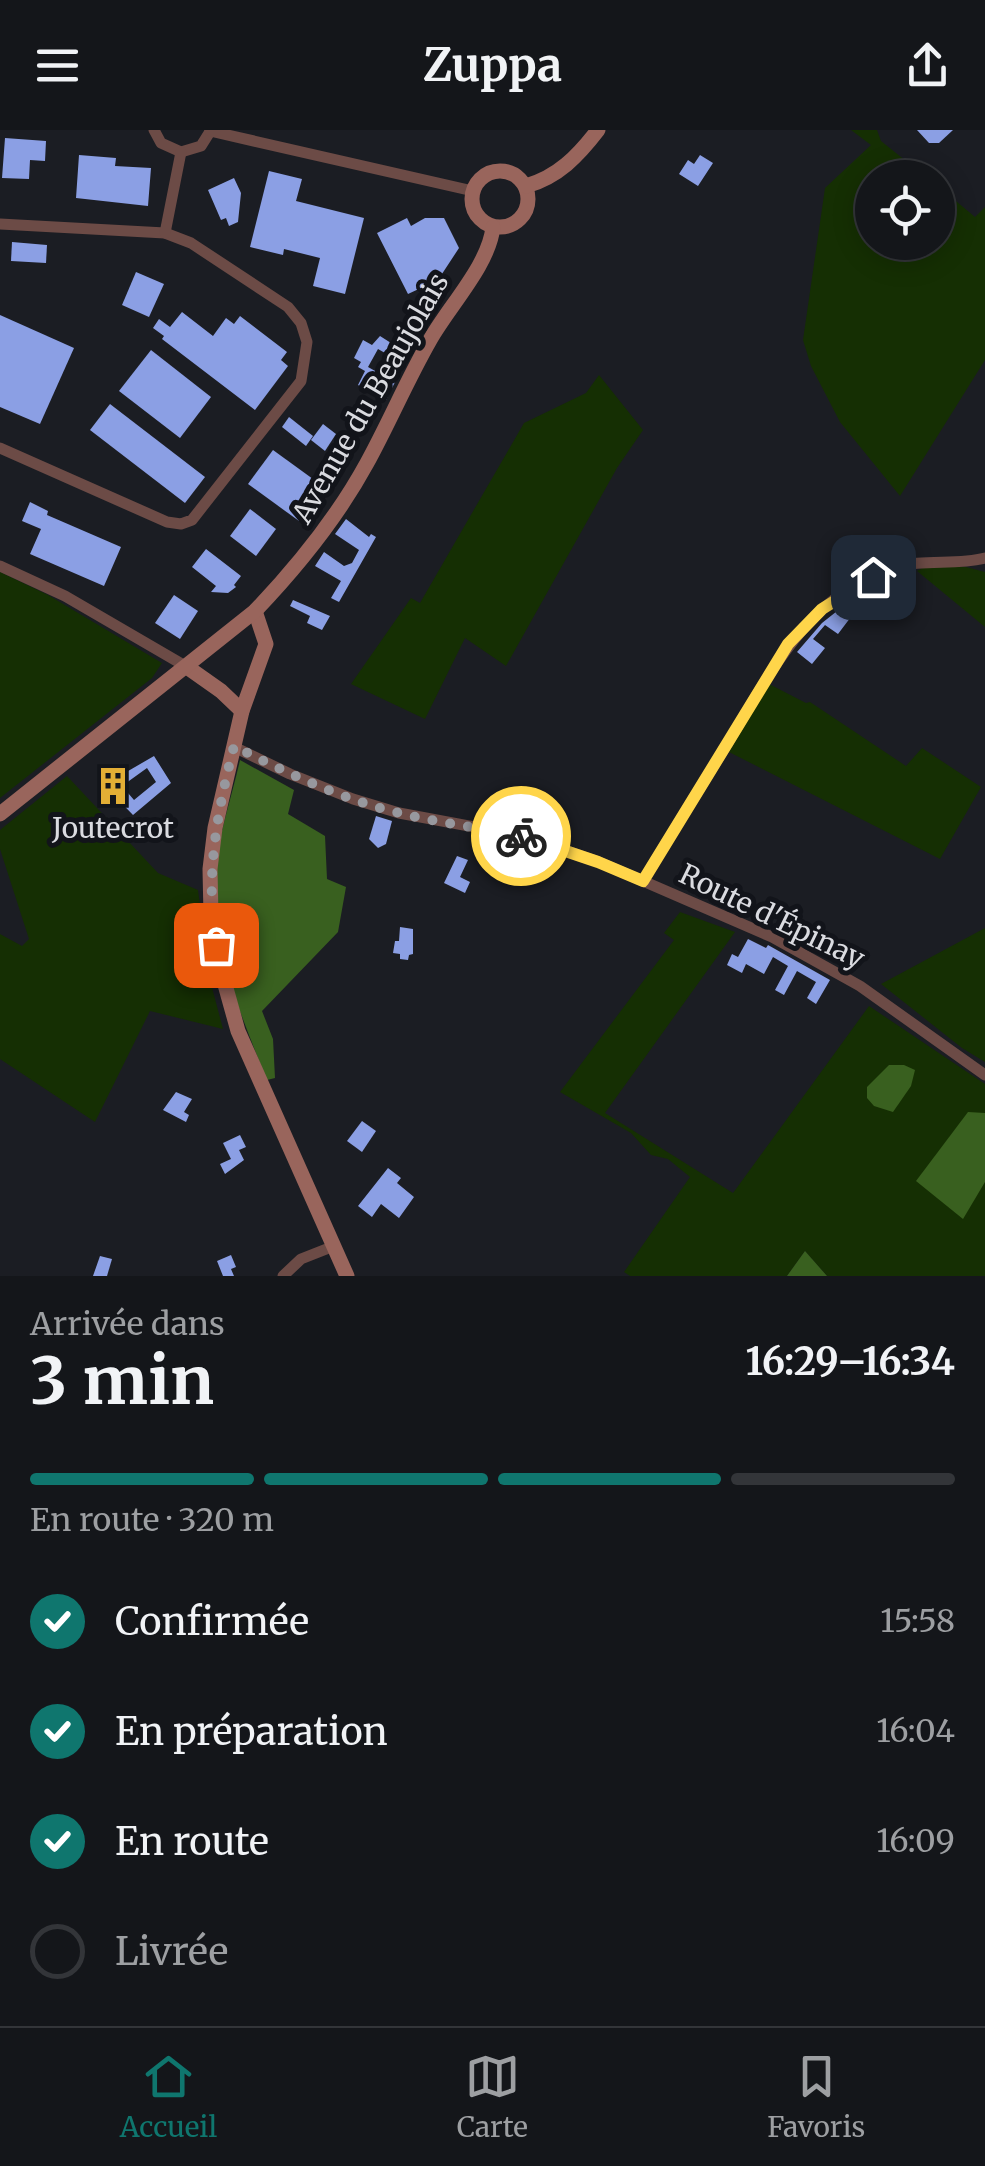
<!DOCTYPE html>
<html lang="fr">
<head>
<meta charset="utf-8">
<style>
  body { margin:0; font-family:Merriweather,serif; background:#212327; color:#f1f3f6; height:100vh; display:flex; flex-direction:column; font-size:38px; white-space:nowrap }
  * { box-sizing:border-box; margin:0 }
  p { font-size:32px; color:#9d9fa2 }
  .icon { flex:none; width:55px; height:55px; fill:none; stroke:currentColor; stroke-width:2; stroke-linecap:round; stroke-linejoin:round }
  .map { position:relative; height:1146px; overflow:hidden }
  .side { display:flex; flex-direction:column; background:#14161a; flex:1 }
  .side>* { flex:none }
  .buttons { position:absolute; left:855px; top:30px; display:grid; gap:20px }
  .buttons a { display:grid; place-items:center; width:100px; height:100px; border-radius:50%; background:#14161a; box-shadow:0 5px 25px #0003,0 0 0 2px #333539; font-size:50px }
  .pin { position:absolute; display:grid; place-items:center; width:85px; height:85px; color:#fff; margin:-42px; border-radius:20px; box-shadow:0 5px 15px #0006 }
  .courier { position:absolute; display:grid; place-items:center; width:100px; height:100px; margin:-50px; border:8px solid #ffd54a; border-radius:50%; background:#fff; color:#222; box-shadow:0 2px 12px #0007 }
  .summary em { font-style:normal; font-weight:700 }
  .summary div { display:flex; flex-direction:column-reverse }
  .summary { display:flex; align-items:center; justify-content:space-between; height:170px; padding:0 30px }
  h1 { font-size:65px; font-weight:700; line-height:75px }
  .bar { display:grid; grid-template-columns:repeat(4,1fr); gap:15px 10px; align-content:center; height:120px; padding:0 30px }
  .bar i { height:12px; border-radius:8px; background:#333539 }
  .bar .on { background:#0f766e }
  .bar p { grid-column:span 4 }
  ol { padding:0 30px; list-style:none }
  li { display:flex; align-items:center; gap:30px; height:110px }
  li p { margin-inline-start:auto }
  li .icon { padding:10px; border-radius:50%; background:#0f766e; color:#fff; stroke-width:4 }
  li:last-child { color:#9d9fa2 }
  li i { width:55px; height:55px; border:5px solid #333539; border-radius:50% }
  header { display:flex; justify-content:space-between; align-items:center; height:130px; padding:0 30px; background:#14161a; font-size:45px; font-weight:700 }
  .dock { display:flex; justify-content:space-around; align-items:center; height:140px; border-top:2px solid #333539; background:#14161a; font-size:28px; color:#9d9fa2 }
  .dock a { display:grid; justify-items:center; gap:5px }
  .dock .on { color:#0f766e }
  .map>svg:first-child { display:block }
  .green { fill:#152f03 }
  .forest { fill:#39601f }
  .building { fill:#8b9fe4; fill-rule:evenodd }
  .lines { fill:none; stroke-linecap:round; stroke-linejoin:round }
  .minor { stroke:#6c4b46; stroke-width:11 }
  .secondary { stroke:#99655c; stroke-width:15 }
  .done { stroke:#97989e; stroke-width:10; stroke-dasharray:0 18 }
  .route { stroke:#ffd54a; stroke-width:12 }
  .labels { text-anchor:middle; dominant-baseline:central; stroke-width:10; stroke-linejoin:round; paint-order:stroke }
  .street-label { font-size:28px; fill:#dadbe0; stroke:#12141a }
  .poi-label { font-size:28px; fill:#dadbe0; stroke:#12141a }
</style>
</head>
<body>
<header><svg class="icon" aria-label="menu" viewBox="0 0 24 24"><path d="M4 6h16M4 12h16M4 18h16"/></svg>Zuppa<svg class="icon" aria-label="share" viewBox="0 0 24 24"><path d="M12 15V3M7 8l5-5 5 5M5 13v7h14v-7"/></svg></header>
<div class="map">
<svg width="985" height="1146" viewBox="0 0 985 1146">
  <rect width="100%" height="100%" fill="#1b1d23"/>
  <!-- green -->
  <g class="green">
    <path d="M851,0H877L881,11L926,47L872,48V112H938V56L975,87L985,77V230L900,366L840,292L811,236L803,210L825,58L871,15Z"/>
    <path d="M599,245L643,300L617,338L506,536L465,508L425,589L351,554L411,468L420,473L524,293L586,263Z"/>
    <path d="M927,435L966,437L985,442V497L917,441Z"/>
    <path d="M0,442L48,465L162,533L152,548L0,668Z"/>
    <path d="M769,554L806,573L810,572L906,636L922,618L981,657L940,729L727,621Z"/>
    <path d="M67,646L158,743L198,760L210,850L223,899L150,881L95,992L0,929V804L22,816L29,809L0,719V700Z"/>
    <path d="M680,782L735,802L605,983L733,1063L869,876L985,954V1146H827L805,1121L787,1146H630L624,1142L690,1047L668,1029L651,1025L631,1003L560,962L674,810L664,803Z"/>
    <path d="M985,798V932L962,918L881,854Z"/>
  </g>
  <!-- forest -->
  <g class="forest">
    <path d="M240,630L294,660L288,684L325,706L327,749L346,757L338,802L262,881L273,909L275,948L267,950C241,886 210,813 215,743C218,706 232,666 240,630Z"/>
    <path d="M889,935H904L915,940L911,956L893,982L874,976L867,968V957Z"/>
    <path d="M968,982L985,983V1052L963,1089L916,1051Z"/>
    <path d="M805,1121L827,1146H787Z"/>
  </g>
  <!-- building -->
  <g class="building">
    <path d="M917,0H953L939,13H929Z"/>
    <path d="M5,8L46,11L45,31L30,30L29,49L2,48Z"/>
    <path d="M79,25L116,28L115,36L151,38L148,76L76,68Z"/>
    <path d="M700,25L713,33L698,56L679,44L688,30L694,34Z"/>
    <path d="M269,41L302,49L296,71L364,88L345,164L313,156L320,128L284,119L283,125L250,117Z"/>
    <path d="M234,48L241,63L238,92L229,96L226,88L221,90L208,60Z"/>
    <path d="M407,88L411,96L425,88H444L459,118L438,150L408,164L377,103Z"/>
    <path d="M12,112L47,115L46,133L11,131Z"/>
    <path d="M136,142L164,154L149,187L122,175Z"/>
    <path d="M182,182L213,206L226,188L234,194L240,186L287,222L281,230L288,236L255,280L162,209L164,206L153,198L159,189L170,197Z"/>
    <path d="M0,185L74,218L40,294L0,277Z"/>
    <path d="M380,206L391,213L385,223L378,219L368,237L395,252L386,270L358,255L365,241L358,237L361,232L354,228L363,210L372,215Z"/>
    <path d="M151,220L211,267L180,308L119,261Z"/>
    <path d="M110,274L205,347L185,373L90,300Z"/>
    <path d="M289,287L313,306L306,316L282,297Z"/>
    <path d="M323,294L336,304L325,321L311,310Z"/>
    <path d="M273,320L324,357L299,391L248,354Z"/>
    <path d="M30,372L48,381L47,385L121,417L104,456L30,424L41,399L22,391Z"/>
    <path d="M250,379L276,399L256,426L230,406Z"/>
    <path d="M346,389L369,407L371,404L376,407L339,472L331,468L341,451L315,436L324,422L344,436L352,433L359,420L335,404Z"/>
    <path d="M206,419L241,446L234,455L236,457L228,463L211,462L216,456L192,437Z"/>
    <path d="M174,465L198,481L180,509L155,493Z"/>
    <path d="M856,466L863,471L838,504L825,495L813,509L825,518L812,534L797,522L822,493Z"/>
    <path d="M293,470L330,486L322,500L307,493L310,486L290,476Z"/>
    <path d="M154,626L171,653L133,685L104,655ZM147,638L156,652L134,670L122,656Z"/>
    <path d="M376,686L392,691L386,714L378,718L369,709Z"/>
    <path d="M457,726L468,730L460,747L470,752L465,763L444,753Z"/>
    <path d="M400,797L413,799V824L409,825L408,830L400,829V824L393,823L395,811H399Z"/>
    <path d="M748,809L766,818L768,815L830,850L816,874L807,868L816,852L797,841L784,865L775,860L788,836L773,827L764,844L746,834L742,843L727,835L732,824L738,827Z"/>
    <path d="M176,962L192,969L184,982L189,985L186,992L163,980Z"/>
    <path d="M362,991L376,1001L362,1022L347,1011Z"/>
    <path d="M240,1005L246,1017L239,1020L244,1030L225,1044L220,1034L231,1029L223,1013Z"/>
    <path d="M388,1038L401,1048L397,1053L414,1067L399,1088L381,1074L372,1087L358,1076Z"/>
    <path d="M231,1125L236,1137L231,1139L234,1146H223L217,1131Z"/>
    <path d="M100,1126L112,1129L107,1146H93Z"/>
  </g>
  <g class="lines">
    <!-- minor -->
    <g class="minor">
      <path d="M154,0L161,13L181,22L201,16L211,0"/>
      <path d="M210,1L473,61"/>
      <path d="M0,94L165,103L191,113L288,177L301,193L307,212L301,251L192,390L181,394L167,392L0,318"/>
      <path d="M165,103L181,22"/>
      <path d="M0,436L65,466L187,537"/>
      <path d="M234,617L290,644L353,669L399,683L523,706L599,732L772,807L860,856L985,945"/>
      <path d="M643,751C671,705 699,659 728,613C770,543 809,464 893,438C923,428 955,436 985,428"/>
      <path d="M283,1146L301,1129L334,1116"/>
    </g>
    <!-- secondary -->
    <g class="secondary">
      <circle cx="500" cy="69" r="28"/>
      <path d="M526,56C558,47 578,26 598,0"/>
      <path d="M255,481L266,514L242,581L215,698L210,739L211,786L224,851L238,901L347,1146"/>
      <path d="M187,537L221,561L242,581"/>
      <path d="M0,684L255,481C298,436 337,388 367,333C389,293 407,250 430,210C449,176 489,135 493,97"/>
    </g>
  </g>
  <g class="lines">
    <!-- done -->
    <path class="done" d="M216,815C205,746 217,683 234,616C287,643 341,669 399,683C439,693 481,698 521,706"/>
    <!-- route -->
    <path class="route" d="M521,706L598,732L643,751L788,514L822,479L873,447"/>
  </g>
  <!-- icons -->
  <defs>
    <g id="building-bare" transform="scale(3)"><path d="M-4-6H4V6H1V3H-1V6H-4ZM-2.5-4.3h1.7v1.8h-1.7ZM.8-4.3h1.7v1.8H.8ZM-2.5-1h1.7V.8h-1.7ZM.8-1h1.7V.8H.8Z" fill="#e3ae35" stroke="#12141a" stroke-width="2.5" paint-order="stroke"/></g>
  </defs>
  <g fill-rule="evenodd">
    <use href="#building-bare" x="113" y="656"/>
  </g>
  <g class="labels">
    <!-- street labels -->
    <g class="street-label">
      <text transform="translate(370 268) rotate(-60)">Avenue du Beaujolais</text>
      <text transform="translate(772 786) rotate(26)">Route d'Épinay</text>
    </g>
    <!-- poi labels -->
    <g class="poi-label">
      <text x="113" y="698">Joutecrot</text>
    </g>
  </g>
</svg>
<div class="buttons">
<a><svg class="icon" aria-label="locate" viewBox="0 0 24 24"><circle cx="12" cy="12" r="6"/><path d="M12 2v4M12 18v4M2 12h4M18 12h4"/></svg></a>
</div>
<div class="pin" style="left:216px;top:815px;background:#ea580c"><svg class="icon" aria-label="bag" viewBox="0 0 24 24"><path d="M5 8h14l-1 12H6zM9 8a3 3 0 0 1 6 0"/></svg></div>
<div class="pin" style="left:873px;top:447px;background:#1f2937"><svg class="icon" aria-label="home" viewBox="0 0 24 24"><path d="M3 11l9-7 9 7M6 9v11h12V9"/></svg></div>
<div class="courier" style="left:521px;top:706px"><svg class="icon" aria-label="bike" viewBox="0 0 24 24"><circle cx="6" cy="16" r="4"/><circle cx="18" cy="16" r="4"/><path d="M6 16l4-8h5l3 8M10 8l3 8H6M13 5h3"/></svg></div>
</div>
<section class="side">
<div class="summary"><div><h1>3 min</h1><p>Arrivée dans</p></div><em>16:29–16:34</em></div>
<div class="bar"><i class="on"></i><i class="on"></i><i class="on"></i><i></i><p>En route · 320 m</p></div>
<ol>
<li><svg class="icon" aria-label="check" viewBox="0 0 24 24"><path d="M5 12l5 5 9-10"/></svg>Confirmée<p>15:58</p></li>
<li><svg class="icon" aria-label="check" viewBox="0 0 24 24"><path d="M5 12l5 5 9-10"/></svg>En préparation<p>16:04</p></li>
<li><svg class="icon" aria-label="check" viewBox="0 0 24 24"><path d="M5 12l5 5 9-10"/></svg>En route<p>16:09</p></li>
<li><i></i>Livrée</li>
</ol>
</section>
<nav class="dock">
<a class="on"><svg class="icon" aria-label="home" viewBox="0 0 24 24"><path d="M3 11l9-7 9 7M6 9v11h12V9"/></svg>Accueil</a>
<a><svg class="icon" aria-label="map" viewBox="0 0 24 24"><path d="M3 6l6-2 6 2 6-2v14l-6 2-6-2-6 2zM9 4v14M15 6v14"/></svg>Carte</a>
<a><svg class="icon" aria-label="saved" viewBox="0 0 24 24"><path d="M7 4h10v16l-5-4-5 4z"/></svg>Favoris</a>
</nav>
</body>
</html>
